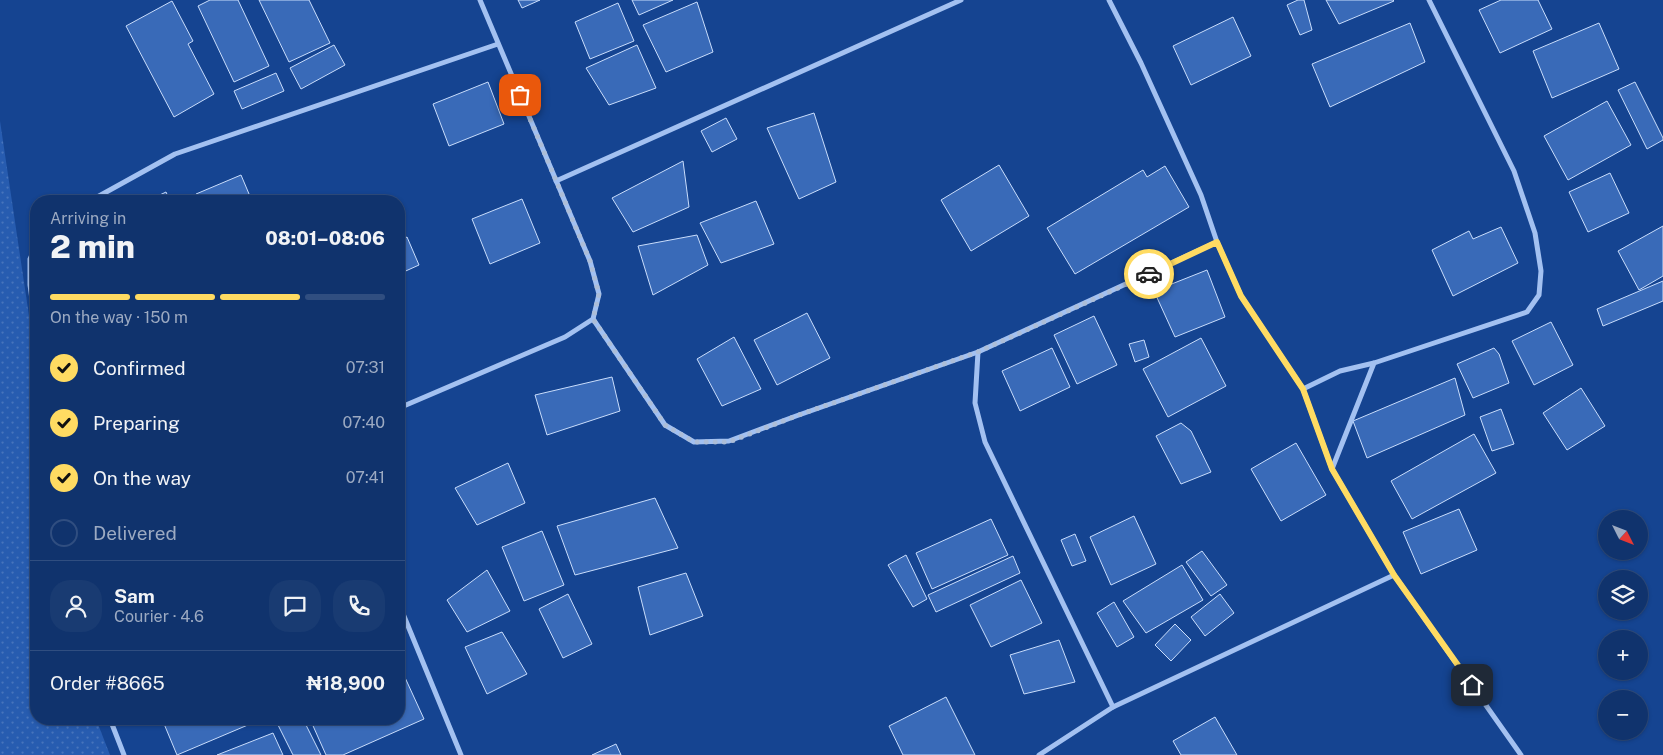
<!DOCTYPE html>
<html lang="en">
<head>
<meta charset="utf-8">
<style>
  body { margin:0; font-family:"Public Sans",sans-serif; background:#193b72; color:#f1f3f6; height:100vh; display:flex; flex-direction:column; font-size:19px; white-space:nowrap }
  * { box-sizing:border-box; margin:0 }
  p { font-size:16px; color:#9caac2 }
  .icon { flex:none; width:28px; height:28px; fill:none; stroke:currentColor; stroke-width:2; stroke-linecap:round; stroke-linejoin:round }
  .map { position:relative; flex:1; overflow:hidden }
  .panel { position:absolute; left:30px; top:195px; width:375px; height:530px; display:flex; flex-direction:column; background:#10336d; border-radius:20px; box-shadow:0 1px 4px #0004,0 0 0 1px #304e80 }
  .panel>* { flex:none }
  .needle { width:32px; rotate:132deg }
  .buttons { position:absolute; left:1598px; top:510px; display:grid; gap:10px }
  .buttons a { display:grid; place-items:center; width:50px; height:50px; border-radius:50%; background:#10336d; box-shadow:0 1px 4px #0004,0 0 0 1px #304e80; font-size:25px }
  .pin { position:absolute; display:grid; place-items:center; width:42px; height:42px; color:#fff; margin:-21px; border-radius:10px; box-shadow:0 2px 8px #0006 }
  .courier { position:absolute; display:grid; place-items:center; width:50px; height:50px; margin:-25px; border:4px solid #ffdb62; border-radius:50%; background:#fff; color:#222; box-shadow:0 1px 6px #0007 }
  .headline em { font-style:normal; font-weight:800 }
  .headline div { display:flex; flex-direction:column-reverse }
  .headline { display:flex; align-items:center; justify-content:space-between; height:85px; padding:0 20px }
  h1 { font-size:32px; font-weight:800; line-height:38px }
  .bar { display:grid; grid-template-columns:repeat(4,1fr); gap:8px 5px; align-content:center; height:60px; padding:0 20px }
  .bar i { height:6px; border-radius:4px; background:#304e80 }
  .bar .active { background:#ffdb62 }
  .bar p { grid-column:span 4 }
  .line { display:flex; align-items:center; gap:12px; padding:0 20px; border-top:1px solid #304e80 }
  .line div { flex:1 }
  .round { display:grid; place-items:center; flex:none; width:52px; height:52px; border-radius:20px; background:#193b72 }
  ol { padding:0 20px; list-style:none }
  li { display:flex; align-items:center; gap:15px; height:55px }
  li p { margin-inline-start:auto }
  li .icon { padding:5px; border-radius:50%; background:#ffdb62; color:#111; stroke-width:4 }
  li:last-child { color:#9caac2 }
  li i { width:28px; height:28px; border:2px solid #304e80; border-radius:50% }
  .map>svg:first-child { display:block }
  .green { fill:url(#green-dots) }
  .building { fill:#396ab8; stroke:#c9ddfc }
  .lines { fill:none; stroke-linecap:round; stroke-linejoin:round }
  .minor { stroke:#a3c1f1; stroke-width:5 }
  .done { stroke:#adbed8; stroke-width:5; stroke-dasharray:0 9 }
  .route { stroke:#ffdb62; stroke-width:6 }
</style>
</head>
<body>
<div class="map">
<svg width="1663" height="755" viewBox="0 0 1663 755">
  <defs>
    <pattern id="green-dots" width="8" height="8" patternUnits="userSpaceOnUse" patternTransform="scale(1.25)"><rect width="8" height="8" fill="#275cb0"/><path d="M2 2h.1M6 6h.1" fill="none" stroke="#4774bc" stroke-width="1.8" stroke-linecap="round"/></pattern>
  </defs>
  <rect width="100%" height="100%" fill="#154491"/>
  <!-- green -->
  <path class="green" d="M0,121L36,363V719H96L110,755H0Z"/>
  <!-- building -->
  <g class="building">
    <path d="M210,0H238L269,66L234,82L198,6Z"/>
    <path d="M259,0H309L330,43L289,62Z"/>
    <path d="M518,0H540L522,8Z"/>
    <path d="M632,0H673L639,15Z"/>
    <path d="M1298,0H1304L1312,30L1300,35L1287,5Z"/>
    <path d="M1326,0H1393L1394,1L1339,24Z"/>
    <path d="M1501,0H1538L1552,29L1500,53L1479,10Z"/>
    <path d="M172,1L193,41L188,44L214,94L174,117L126,26Z"/>
    <path d="M697,2L713,52L666,72L643,25Z"/>
    <path d="M618,3L634,41L590,59L575,22Z"/>
    <path d="M1233,17L1251,56L1191,85L1173,46Z"/>
    <path d="M1410,23L1425,62L1330,107L1312,64Z"/>
    <path d="M1599,23L1619,69L1552,98L1533,51Z"/>
    <path d="M334,45L345,65L301,89L290,68Z"/>
    <path d="M637,45L656,88L609,105L586,68Z"/>
    <path d="M276,73L284,91L242,109L234,91Z"/>
    <path d="M488,82L504,124L449,146L433,104Z"/>
    <path d="M1635,82L1663,138V140L1647,149L1618,90Z"/>
    <path d="M1607,101L1631,145L1568,180L1544,136Z"/>
    <path d="M814,113L836,182L799,199L767,128Z"/>
    <path d="M726,118L737,139L712,152L701,131Z"/>
    <path d="M683,161L689,207L633,232L612,198Z"/>
    <path d="M999,165L1029,216L971,251L941,200Z"/>
    <path d="M1165,166L1189,207L1075,274L1047,228L1143,170L1147,177Z"/>
    <path d="M1610,173L1629,213L1588,232L1569,192Z"/>
    <path d="M241,175L252,201H199L196,194Z"/>
    <path d="M166,192L170,201H147Z"/>
    <path d="M522,199L540,243L490,264L472,219Z"/>
    <path d="M756,201L774,244L721,263L700,223Z"/>
    <path d="M1663,226V276L1639,290L1618,251Z"/>
    <path d="M1501,227L1518,263L1453,296L1432,250L1469,231L1473,239Z"/>
    <path d="M697,235L708,265L653,295L638,246Z"/>
    <path d="M407,237L419,265L399,274V241Z"/>
    <path d="M1207,270L1225,317L1175,337L1154,291Z"/>
    <path d="M1663,281V301L1603,326L1597,309Z"/>
    <path d="M807,313L830,358L777,385L754,340Z"/>
    <path d="M1094,316L1117,365L1077,384L1054,335Z"/>
    <path d="M1551,322L1573,365L1534,385L1512,341Z"/>
    <path d="M734,337L761,389L722,406L697,359Z"/>
    <path d="M1201,338L1226,386L1168,417L1143,369Z"/>
    <path d="M1144,340L1149,357L1135,362L1129,344Z"/>
    <path d="M1052,348L1070,387L1020,411L1002,371Z"/>
    <path d="M1494,348L1499,354L1509,383L1473,398L1457,364Z"/>
    <path d="M612,377L620,411L547,435L535,395Z"/>
    <path d="M1455,378L1465,415L1367,458L1353,421Z"/>
    <path d="M1581,388L1605,426L1567,450L1543,413Z"/>
    <path d="M1501,409L1514,444L1492,451L1480,417Z"/>
    <path d="M1181,423L1191,431L1211,472L1181,484L1156,436Z"/>
    <path d="M1474,434L1496,473L1412,519L1391,481Z"/>
    <path d="M1296,443L1326,495L1281,521L1251,469Z"/>
    <path d="M508,463L525,503L477,525L455,488Z"/>
    <path d="M655,498L678,548L575,575L557,526Z"/>
    <path d="M1459,509L1477,550L1421,574L1403,532Z"/>
    <path d="M1134,516L1156,564L1111,585L1090,537Z"/>
    <path d="M991,519L1008,555L932,589L916,553Z"/>
    <path d="M542,531L564,585L524,601L502,547Z"/>
    <path d="M1075,534L1086,561L1072,566L1061,540Z"/>
    <path d="M1202,551L1227,585L1211,596L1186,562Z"/>
    <path d="M906,555L927,599L913,607L888,565Z"/>
    <path d="M1013,556L1020,573L936,612L928,595Z"/>
    <path d="M1182,565L1203,600L1146,633L1123,601Z"/>
    <path d="M487,570L510,611L467,632L447,600Z"/>
    <path d="M686,573L703,616L650,635L638,587Z"/>
    <path d="M1021,580L1042,623L991,647L970,605Z"/>
    <path d="M568,594L592,644L563,658L539,609Z"/>
    <path d="M1220,594L1234,613L1205,636L1191,617Z"/>
    <path d="M1114,602L1134,637L1117,647L1097,613Z"/>
    <path d="M1175,624L1191,640L1171,661L1155,645Z"/>
    <path d="M502,632L527,674L487,694L465,647Z"/>
    <path d="M1059,640L1075,682L1024,694L1010,655Z"/>
    <path d="M402,671L424,719L343,755H326L310,719H399V672Z"/>
    <path d="M946,697L975,755H903L889,726Z"/>
    <path d="M1215,717L1237,755H1181L1173,741Z"/>
    <path d="M162,719H262L177,755Z"/>
    <path d="M291,719H303L321,755H293L278,725Z"/>
    <path d="M273,733L283,755H217Z"/>
    <path d="M616,744L621,755H592Z"/>
  </g>
  <g class="lines">
    <!-- minor -->
    <g class="minor">
      <path d="M1109,0L1141,63L1201,195L1217,242L1241,296L1303,389L1332,469L1394,575L1521,755"/>
      <path d="M556,181L961,0"/>
      <path d="M90,201L175,154L498,44"/>
      <path d="M36,246L30,259V285L36,329"/>
      <path d="M593,319L665,425L694,442L729,441L796,416L978,352L1217,242"/>
      <path d="M978,352L975,403L985,442L1113,707"/>
      <path d="M1303,389L1340,371L1374,363L1527,312L1539,295L1541,271L1535,233L1514,171L1429,0"/>
      <path d="M399,408L565,337L593,319L599,294L590,261L480,0"/>
      <path d="M1332,469L1374,363"/>
      <path d="M399,604L461,755"/>
      <path d="M110,719L124,755"/>
      <path d="M1039,755L1113,707L1394,575"/>
    </g>
  </g>
  <g class="lines">
    <!-- done -->
    <path class="done" d="M520,95L590,261L599,294L593,319L665,425L694,442H729L796,416L978,352L1149,274"/>
    <!-- route -->
    <path class="route" d="M1149,274L1217,242L1241,296L1303,389L1332,469L1394,575L1472,685"/>
  </g>
</svg>
<div class="buttons">
<a><svg class="needle" viewBox="-14 -14 28 28"><path d="M0-13l5 13h-10z" fill="#e53935"/><path d="M0 13l5-13h-10z" fill="#9caac2"/></svg></a>
<a><svg class="icon" aria-label="layers" viewBox="0 0 24 24"><path d="M12 4l9 5-9 5-9-5zM3 14l9 5 9-5"/></svg></a>
<a>+</a>
<a>−</a>
</div>
<div class="pin" style="left:520px;top:95px;background:#ea580c"><svg class="icon" aria-label="bag" viewBox="0 0 24 24"><path d="M5 8h14l-1 12H6zM9 8a3 3 0 0 1 6 0"/></svg></div>
<div class="pin" style="left:1472px;top:685px;background:#1f2937"><svg class="icon" aria-label="home" viewBox="0 0 24 24"><path d="M3 11l9-7 9 7M6 9v11h12V9"/></svg></div>
<div class="courier" style="left:1149px;top:274px"><svg class="icon" aria-label="car" viewBox="0 0 24 24"><path d="M5 17H2v-5l4-1 3-4h7l3 4 3 1v5h-3M9 17h6M6 11h13"/><circle cx="7" cy="17" r="2"/><circle cx="17" cy="17" r="2"/></svg></div>
<section class="panel">
<div class="headline"><div><h1>2 min</h1><p>Arriving in</p></div><em>08:01–08:06</em></div>
<div class="bar"><i class="active"></i><i class="active"></i><i class="active"></i><i></i><p>On the way · 150 m</p></div>
<ol>
<li><svg class="icon" aria-label="check" viewBox="0 0 24 24"><path d="M5 12l5 5 9-10"/></svg>Confirmed<p>07:31</p></li>
<li><svg class="icon" aria-label="check" viewBox="0 0 24 24"><path d="M5 12l5 5 9-10"/></svg>Preparing<p>07:40</p></li>
<li><svg class="icon" aria-label="check" viewBox="0 0 24 24"><path d="M5 12l5 5 9-10"/></svg>On the way<p>07:41</p></li>
<li><i></i>Delivered</li>
</ol>
<div class="line" style="height:90px"><a class="round"><svg class="icon" aria-label="person" viewBox="0 0 24 24"><circle cx="12" cy="8" r="4"/><path d="M4 21q1-7 8-7t8 7"/></svg></a><div><b>Sam</b><p>Courier · 4.6</p></div><a class="round"><svg class="icon" aria-label="chat" viewBox="0 0 24 24"><path d="M4 5h16v11H9l-5 4z"/></svg></a><a class="round"><svg class="icon" aria-label="phone" viewBox="0 0 24 24"><path d="M5 4h4l2 5-3 2q2 4 5 5l2-3 5 2v4C11 20 4 13 5 4z"/></svg></a></div>
<div class="line" style="height:65px"><div>Order #8665</div><b>₦18,900</b></div>
</section>
</div>
</body>
</html>
